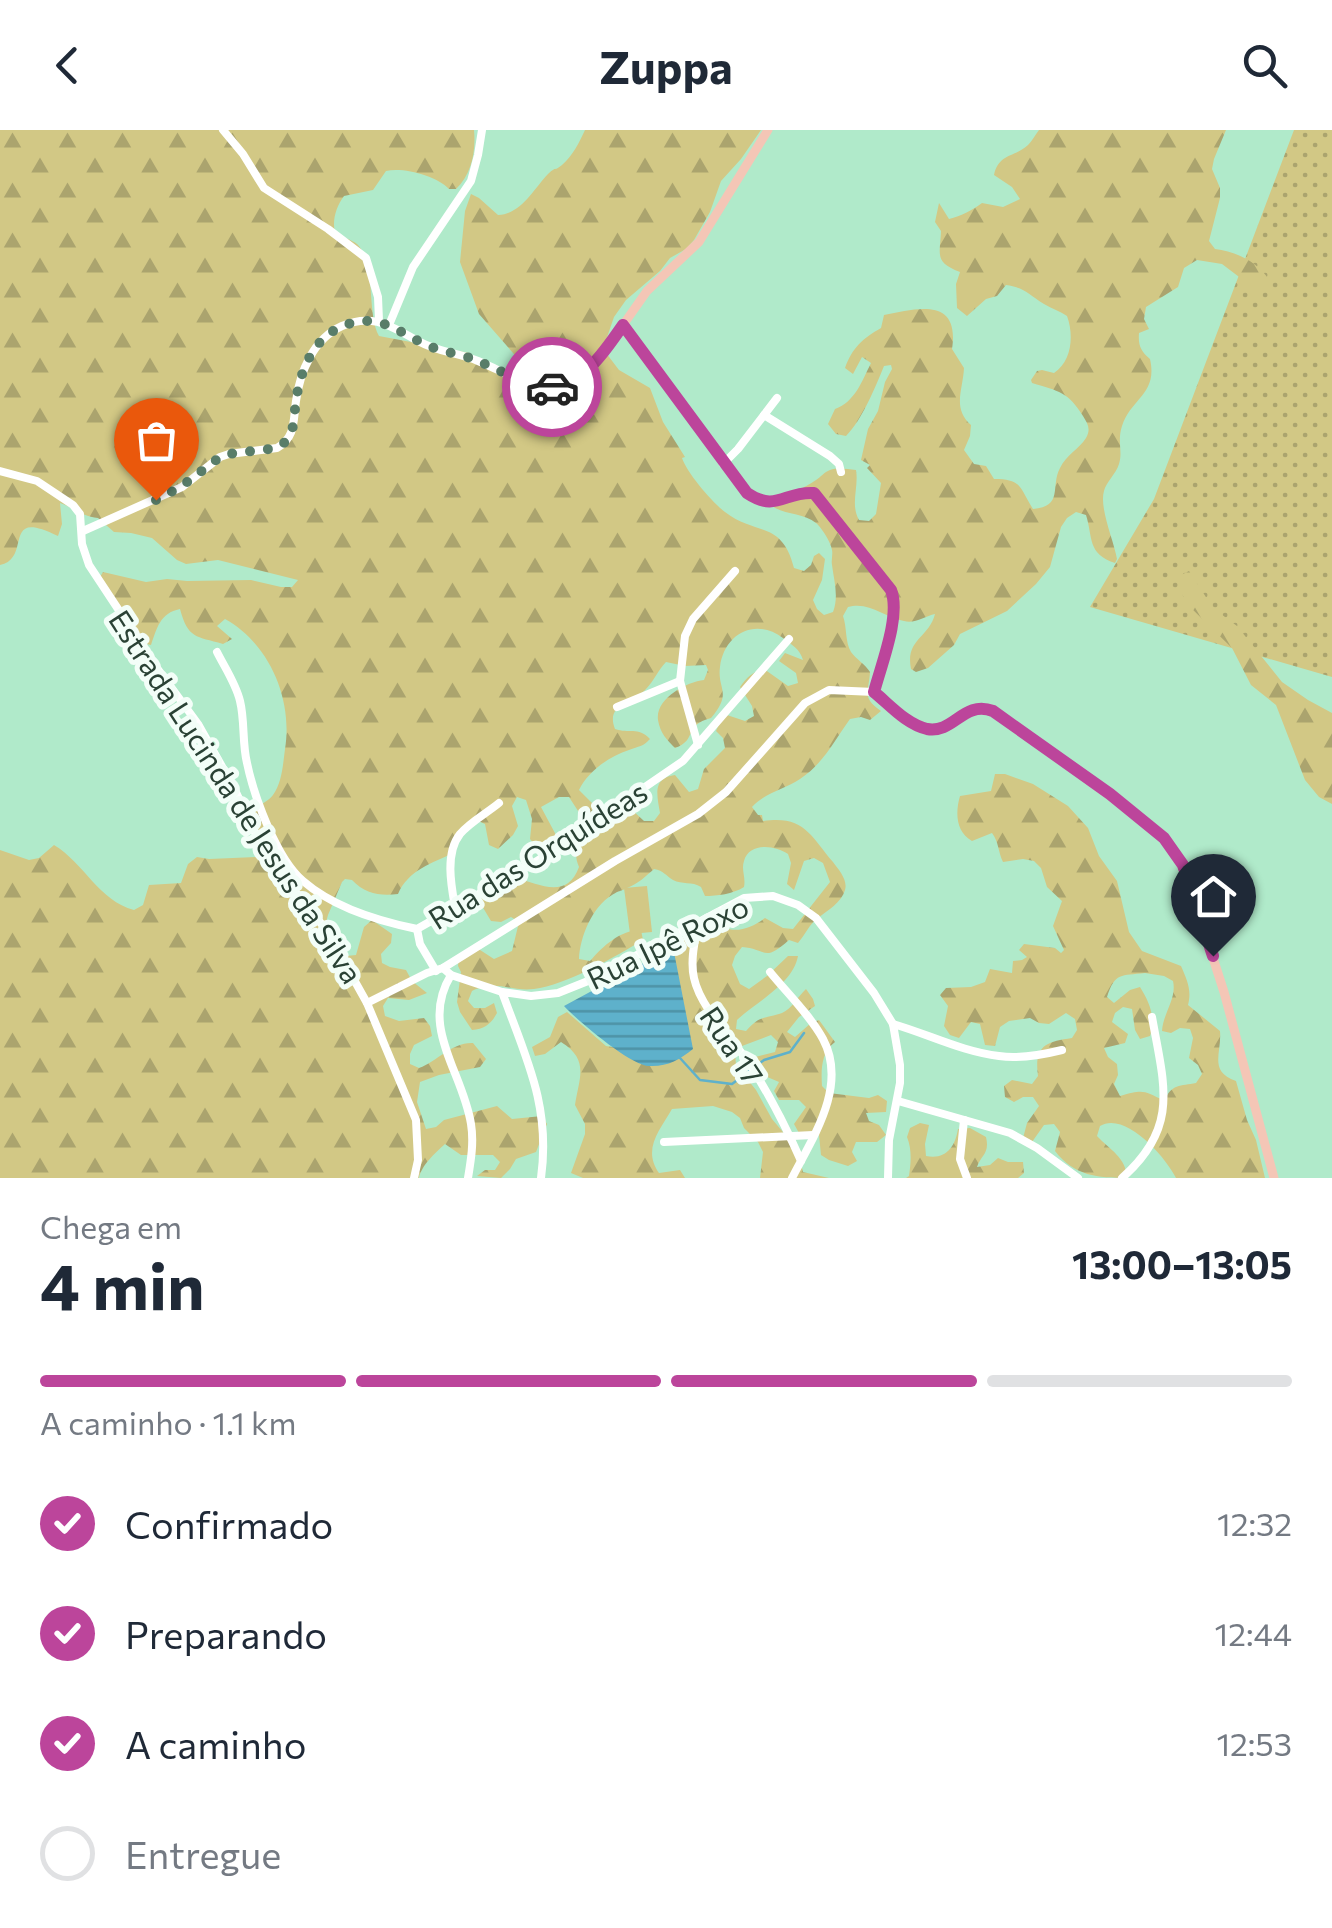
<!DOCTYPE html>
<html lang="pt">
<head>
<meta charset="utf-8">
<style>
  body { margin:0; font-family:Commissioner,sans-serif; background:#f2f2f3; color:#1f2937; height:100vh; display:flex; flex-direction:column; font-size:38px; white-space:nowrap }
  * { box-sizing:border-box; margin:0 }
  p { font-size:32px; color:#747a83 }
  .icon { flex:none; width:55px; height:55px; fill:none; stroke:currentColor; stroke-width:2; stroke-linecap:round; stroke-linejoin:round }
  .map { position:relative; height:1048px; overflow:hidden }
  .panel { display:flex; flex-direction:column; background:#fff; flex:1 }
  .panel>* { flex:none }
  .pin { position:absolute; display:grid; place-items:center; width:85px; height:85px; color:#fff; margin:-102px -42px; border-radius:50% 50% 50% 0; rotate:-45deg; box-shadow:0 0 10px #0007 }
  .pin .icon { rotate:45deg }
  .courier { position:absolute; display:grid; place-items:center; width:100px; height:100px; margin:-50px; border:8px solid #bc459b; border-radius:50%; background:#fff; color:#222; box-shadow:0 2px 12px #0007 }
  .head em { font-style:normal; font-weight:700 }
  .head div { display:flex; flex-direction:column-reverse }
  .head { display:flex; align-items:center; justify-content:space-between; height:170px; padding:0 40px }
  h1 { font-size:65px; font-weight:700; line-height:75px }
  .bar { display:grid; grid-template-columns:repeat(4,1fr); gap:15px 10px; align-content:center; height:120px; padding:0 40px }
  .bar i { height:12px; border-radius:8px; background:#e0e1e3 }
  .bar .current { background:#bc459b }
  .bar p { grid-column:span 4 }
  ol { padding:0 40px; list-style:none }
  li { display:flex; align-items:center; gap:30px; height:110px }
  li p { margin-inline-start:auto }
  li .icon { padding:10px; border-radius:50%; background:#bc459b; color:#fff; stroke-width:4 }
  li:last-child { color:#747a83 }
  li i { width:55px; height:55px; border:5px solid #e0e1e3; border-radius:50% }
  header { display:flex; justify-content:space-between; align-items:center; height:130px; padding:0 40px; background:#fff; font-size:45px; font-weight:700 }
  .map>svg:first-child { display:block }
  .grass { fill:url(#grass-dots) }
  .forest { fill:url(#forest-firs); fill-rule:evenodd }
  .pitch { fill:#d2c885 }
  .water { fill:url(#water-rules) }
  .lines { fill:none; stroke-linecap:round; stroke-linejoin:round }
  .stream { stroke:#5eb1cb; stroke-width:2.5 }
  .minor { stroke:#fff; stroke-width:8 }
  .major { stroke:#f4c6b6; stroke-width:9 }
  .done { stroke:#597d69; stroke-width:10; stroke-dasharray:0 18 }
  .route { stroke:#bc459b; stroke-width:12 }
  .labels { text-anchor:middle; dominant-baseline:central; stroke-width:10; stroke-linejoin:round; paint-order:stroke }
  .street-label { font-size:30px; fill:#2a4235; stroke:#f3fef8 }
</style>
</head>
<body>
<header><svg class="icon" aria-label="back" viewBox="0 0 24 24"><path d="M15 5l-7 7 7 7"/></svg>Zuppa<svg class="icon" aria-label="search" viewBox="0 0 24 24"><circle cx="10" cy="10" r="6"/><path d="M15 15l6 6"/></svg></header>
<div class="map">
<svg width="1332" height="1048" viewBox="0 0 1332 1048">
  <defs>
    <pattern id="grass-dots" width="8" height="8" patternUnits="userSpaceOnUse" patternTransform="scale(2.5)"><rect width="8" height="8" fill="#d2c885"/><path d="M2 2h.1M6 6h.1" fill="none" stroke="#aba46e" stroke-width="1.8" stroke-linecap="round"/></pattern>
    <pattern id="forest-firs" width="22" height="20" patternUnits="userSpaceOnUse" patternTransform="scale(2.5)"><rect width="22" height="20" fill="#d2c885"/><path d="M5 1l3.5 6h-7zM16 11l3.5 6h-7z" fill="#aba46e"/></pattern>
    <pattern id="water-rules" width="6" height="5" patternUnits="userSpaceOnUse" patternTransform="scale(2.5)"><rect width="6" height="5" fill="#5eb1cb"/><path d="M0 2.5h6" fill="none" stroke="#4e92a6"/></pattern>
  </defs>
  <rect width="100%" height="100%" fill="#b0eaca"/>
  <!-- grass -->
  <path class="grass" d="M1294,0H1332V547L1090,477L1154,369Z"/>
  <!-- forest -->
  <g class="forest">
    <path d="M0,0H474C476,21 472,44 456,59H449C437,46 404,37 386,41L373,60L344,66C336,77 332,90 335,103C342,107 352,110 357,114C377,134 366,182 379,206L469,223L507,249L518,248L523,240L520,231L479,184L460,132L465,81L471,64L479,68L498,85C521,84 533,60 548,44C558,35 552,43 562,35C573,25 579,13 585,0H761L741,29L721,51L710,82L694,110L686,119L670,128L660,141L626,170L614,187L603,219L619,240L650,258L663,292L685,327L682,328C687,343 712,372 725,382C756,406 782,390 794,438L804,441L811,435L814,426L819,423L825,429L822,450L813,470L817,479L824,485L833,482C839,466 834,451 832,435C831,430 833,425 832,420C831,412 821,397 816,393C804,383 785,385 772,376L776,367C790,365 804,358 816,350C821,347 824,342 830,340C838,337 847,339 856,340C859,357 850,374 859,390L869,391L876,384L881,353L867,338L870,335L861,330L868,299L878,281L885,252L892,239L891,235L884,236C875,258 862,290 846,306L836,304L828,294L835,279C855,272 862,251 871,233L862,227L853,244L845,238C852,218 863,208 881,198L884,185C918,178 960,167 952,219L964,238C963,260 952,278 971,295L970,306L964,320L974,334L986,336L994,349C1022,349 1019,357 1033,379C1064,376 1050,357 1060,338C1066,325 1079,319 1086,308C1091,299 1088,294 1083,286C1068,262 1059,261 1032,253L1031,250L1037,241L1042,240L1054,243C1072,231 1074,205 1067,186C1060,181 1052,179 1044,174C1028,164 1026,158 1006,155L997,166L986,169L967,186L957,178L956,154L960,142C934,132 940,125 941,101L935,92L939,73L949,89C961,86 973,80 982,73L1003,77L1020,69L1012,57L994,45C999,23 1014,28 1028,15C1032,11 1035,5 1039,0H1226L1214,29L1212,39L1220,58V68L1209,111L1215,119C1236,121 1259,133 1269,150L1268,161L1259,162L1222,134L1197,130L1184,138L1178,157L1146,177L1144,189L1149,199L1139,203C1138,216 1141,221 1150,229C1158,264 1131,268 1122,296C1117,311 1123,322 1119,334C1116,344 1106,352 1104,361C1099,378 1114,411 1117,429L1115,433C1087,424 1093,407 1086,385L1076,382L1067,388L1061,397L1050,437L1036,454L1007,481L960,504L954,515L928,538L916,542L911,539C905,509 929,508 935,484C925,486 915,494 904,491C884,487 869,471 848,477L843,486C847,497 845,512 851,522C856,529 865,534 870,542C869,562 861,567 881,581L870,590L861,587L850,589C834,611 824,633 800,649C785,659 764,663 752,677L758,685H762L763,691C804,685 810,705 833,732C839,740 848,750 845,760C842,772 827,781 818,788C810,793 805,805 798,813L789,810C763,833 768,819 742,817L735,826L732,835L740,854L749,859L767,846L788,826H798C793,854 756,872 737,890L736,899L746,901C760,885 764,889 782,883C792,879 798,866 806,859L813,869L815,876L799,887L787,902L795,907L811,893L819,890L835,912C821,922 821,940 822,956L829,963L869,968L878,965L887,971L886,982L866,983L869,991L879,995L886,1005L877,1012H856L852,1022L857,1031L848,1036L829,1030L821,1025L819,1005L799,1003L794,994L806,977L799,970H779L774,961L779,952L760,944L754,936L755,927L775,922L778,912L771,905L742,916L735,923L736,935L756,960L772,989L798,1020L803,1042L829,1048H760L763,1022L758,1012L744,998L740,988L732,982L713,976L672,979C660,1000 642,1019 659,1043L680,1040L685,1048H583L571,1043L585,1004V994L575,975C579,948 590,930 561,912L545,924L535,926L532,917L550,907L558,887L567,882L606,916L626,919L629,928L643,934L671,816L703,792L712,789C728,806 748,801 765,788L783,798L793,799L830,752L823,733L814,728L804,731L794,760L787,754L791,733L788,724C775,715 749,712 744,731C741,740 746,747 744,757C733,764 717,766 705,766L701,757C692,751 682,755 673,750C665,745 664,741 654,739C646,746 638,754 627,758C617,763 622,759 612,765C592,777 580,807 579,829L590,831C603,816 620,800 641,800L643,810C615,827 566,855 534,859C511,862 496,849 472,861L468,871L474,878H485L494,873L497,883C491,894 485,899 472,900L460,882L457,872L461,842L458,836L459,826L477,818L494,829L512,821L519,792L511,787L501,792L491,791L482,776L480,768L516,748C539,754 567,770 579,737C566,708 600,690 619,673L629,677L644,691H654L660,683C657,665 652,648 675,645L689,662L698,659L704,639L725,618L723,608L716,601L720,592L727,585L745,591L754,586L752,576L740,557C747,547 752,542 764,539L788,556L798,553L796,543L779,531L785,523L803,530C800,519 792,515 783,508C755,487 724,504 720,537C717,560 733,562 711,588C683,595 698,610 675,618C667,610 660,603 658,590C655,569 686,552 704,550L708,540L706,535L685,536L666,532C658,540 654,551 646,559C633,574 605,573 615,599C629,604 638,596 650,609C643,617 639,616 629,620C610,626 588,641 579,660L594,675L591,684H580L569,667H559L541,677L556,705L555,716C543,720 538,719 530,709L532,689L526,670L517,667L512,676L518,696L513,705L498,719L489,715L485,694L476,690L466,694L453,723C433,733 408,740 398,764C380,766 365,764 352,750L345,749L342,752L328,785L322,807L346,826L356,825L364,797L372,790L392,804L391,813L381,824L382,833L390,837L406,840L412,851L427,863L409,870L388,868L383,876L385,886L399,891L424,888L430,896L432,906L414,915L410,924V934L419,938C438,931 452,912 473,913L486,929L480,937L439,945L420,952L417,972L426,999L436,997L444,990L497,976L512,989L542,986L547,994L536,1022L516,1029L510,1039L501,1048L477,1046L485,1040H495L500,1032L493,1025H461L445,1014C435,1023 421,1036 419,1048H0V720L29,730L39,728L54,715C84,733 99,771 134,780L143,775L149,755L181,753L188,734L197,727L209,729L256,727L263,723L252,689L254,680C260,674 269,671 273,665C282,653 283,634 285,619C293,570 270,514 225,489L217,496L232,509L223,514C196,506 188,509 180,479C160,483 157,498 151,515L142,513L100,447L103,442L146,452L167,449L187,451L251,450L281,457H292L298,450L218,430L186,434L177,430L152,408L131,403L114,402L98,388C84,387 74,378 60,373L62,394L58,406C0,377 33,428 0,435Z"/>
    <path d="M1189,441L1213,478L1237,496L1282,552L1308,570L1332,583V674L1319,667L1305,650L1276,575L1251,555L1232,518L1188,475L1178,457L1179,446Z"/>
    <path d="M995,644H1005L1033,654L1068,676L1088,698L1099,726L1117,751L1129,802L1142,821L1181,836C1187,850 1192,860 1188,875L1220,901C1222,923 1208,941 1236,951L1247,990L1256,1010L1265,1048H1176C1165,1026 1125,981 1100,996L1097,1006C1110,1020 1126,1027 1127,1048C1098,1048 1074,1046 1055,1021L1060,1002L1054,994L1044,995L1032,1012H1022L1027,993L1039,976L1033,967H1023L1014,972L1005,967L1004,956L1012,950L1032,954L1038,946C1034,916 1045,912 1072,908L1077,900L1075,889L1066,883L1049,894L1039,893L1030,888L1009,891L1000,897L995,916L985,915L980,894L971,892L959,908L950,905L944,896L948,876L940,865L946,858L971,857L985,852L990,839L1012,843L1013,831L1022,830L1027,827L1019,820L1024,814L1055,818L1061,823L1064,820L1053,796L1062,771L1047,757L1041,738L1034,731L1023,729L1003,732C998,722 999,712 992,703L972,711C956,702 955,683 960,666L991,661ZM1145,843L1164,846L1173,851C1177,869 1163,883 1162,901L1171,903L1180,898L1190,899L1193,908L1189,928L1198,935L1202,944L1196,953C1181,956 1170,954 1165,971C1143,961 1145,959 1120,966L1114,954L1118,945L1117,934L1108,927L1104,918L1125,913L1128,904L1112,892L1115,883L1123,877L1132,879L1135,900L1140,909L1150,906C1156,888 1150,873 1140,857L1130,860L1114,873L1107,867C1115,842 1121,846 1145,843Z"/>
    <path d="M920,993L929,995L925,1014L926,1026C946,1030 955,1017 958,999L970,998L986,1007C990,1024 981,1025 977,1037L990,1035L998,1028L1008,1032H1023L1024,1043L1018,1048H906L909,1046C911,1033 912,1019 907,1007L910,998Z"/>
  </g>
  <!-- pitch -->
  <path class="pitch" d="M647,756L652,802L630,804L624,758Z"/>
  <!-- water -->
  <path class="water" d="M673,817L693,919C679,930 667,937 649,936C631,936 577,890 564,876Z"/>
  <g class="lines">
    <!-- stream -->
    <path class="stream" d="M680,928L700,950L732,954L764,930L790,922L804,903"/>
    <!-- minor -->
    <g class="minor">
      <path d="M223,0L243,24L264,58L328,99L366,128L378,167L379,191"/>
      <path d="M389,195L413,137L471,51L478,25L482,0"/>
      <path d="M764,285L830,326L839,334L841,342"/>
      <path d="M723,334L738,319L777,268"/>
      <path d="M0,341L37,351L73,375L80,384L82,414L89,435L157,538L198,594L233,656L259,711L277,739L324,797L338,821L367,873L416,990L418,1030L414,1048"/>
      <path d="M83,401L182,357L220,327L229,324L277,318C296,307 293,291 296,271C300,242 313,209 342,196C374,182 393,198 420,212C438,222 459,223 478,231C495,238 511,247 527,253C572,269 601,228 623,195"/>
      <path d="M217,522C225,538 236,554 240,571C245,591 242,613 247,633C254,667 277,729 303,751C334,778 378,791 417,799L537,731L683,631L789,509"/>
      <path d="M617,577L680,551"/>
      <path d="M698,615L680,551L685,506L693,489L735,441"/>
      <path d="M455,777C451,755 445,723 460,704C470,692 487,683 499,673"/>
      <path d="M698,793C695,811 690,830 694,848C700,877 732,909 749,933C769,964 786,997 801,1031"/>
      <path d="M417,799L420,814L436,841"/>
      <path d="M443,838L451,845L502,862L531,866L558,863L588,851L744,768L773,766L798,775L816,788L874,863L893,894L900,935V953L889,1010L888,1048"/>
      <path d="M770,842C787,863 810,885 823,909C848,956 813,1007 792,1048"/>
      <path d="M451,845C419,897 463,942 471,994C474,1012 471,1030 468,1048"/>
      <path d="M502,862C526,928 551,976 541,1048"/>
      <path d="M367,873L427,843L443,838L615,731L698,684L726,662L805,573L829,560L874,562"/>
      <path d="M893,894C928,904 963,922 999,926C1020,929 1042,925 1062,920"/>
      <path d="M898,971L1010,1003L1037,1018L1078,1048"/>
      <path d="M964,990L960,1029L967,1048"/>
      <path d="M664,1012L813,1005"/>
      <path d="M1122,1048C1180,997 1164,955 1152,887"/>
    </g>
    <!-- major -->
    <path class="major" d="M768,0L699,112L647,161L623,195L747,363C777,383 784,361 814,363L891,460C900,483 880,537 874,562C889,575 906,594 927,599C953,604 965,570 993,581L1141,688L1164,709L1183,735L1224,862L1274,1048"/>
  </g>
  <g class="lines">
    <!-- done -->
    <path class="done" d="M156,370L182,356L220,327L229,324L277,318C296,307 293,291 296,271C300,241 313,208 343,196C379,181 398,203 429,216C443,222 459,224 473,229C499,239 524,256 552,257"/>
    <!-- route -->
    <path class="route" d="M552,257C585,252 605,221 623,195L747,363C777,383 784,361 814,363L891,460C901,486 881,535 874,562C890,575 906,594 927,599C954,604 963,570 993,581L1110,664L1164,708L1183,735L1213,826"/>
  </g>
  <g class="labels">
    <!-- street labels -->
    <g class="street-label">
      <text transform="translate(237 666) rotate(57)">Estrada Lucinda de Jesus da Silva</text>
      <text transform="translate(537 724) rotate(-32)">Rua das Orquídeas</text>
      <text transform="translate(667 811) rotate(-26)">Rua Ipê Roxo</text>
      <text transform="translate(733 915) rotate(56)">Rua 17</text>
    </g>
  </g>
</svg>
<div class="pin" style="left:156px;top:370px;background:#ea580c"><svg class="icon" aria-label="bag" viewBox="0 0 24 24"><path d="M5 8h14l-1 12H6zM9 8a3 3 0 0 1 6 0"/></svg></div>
<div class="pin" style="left:1213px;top:826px;background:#1f2937"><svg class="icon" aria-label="home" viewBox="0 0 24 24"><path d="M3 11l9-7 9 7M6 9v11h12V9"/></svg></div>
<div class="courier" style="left:552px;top:257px"><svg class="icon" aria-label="car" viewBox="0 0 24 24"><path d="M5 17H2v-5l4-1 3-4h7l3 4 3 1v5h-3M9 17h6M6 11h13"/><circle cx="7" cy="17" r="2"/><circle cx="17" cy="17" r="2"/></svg></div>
</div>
<section class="panel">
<div class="head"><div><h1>4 min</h1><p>Chega em</p></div><em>13:00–13:05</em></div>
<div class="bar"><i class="current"></i><i class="current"></i><i class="current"></i><i></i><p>A caminho · 1.1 km</p></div>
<ol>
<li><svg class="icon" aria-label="check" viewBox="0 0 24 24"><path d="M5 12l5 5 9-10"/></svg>Confirmado<p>12:32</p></li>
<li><svg class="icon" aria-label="check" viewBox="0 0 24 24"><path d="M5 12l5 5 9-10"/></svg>Preparando<p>12:44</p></li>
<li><svg class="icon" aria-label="check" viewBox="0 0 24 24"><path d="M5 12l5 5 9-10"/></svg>A caminho<p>12:53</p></li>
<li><i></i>Entregue</li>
</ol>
</section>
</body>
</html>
